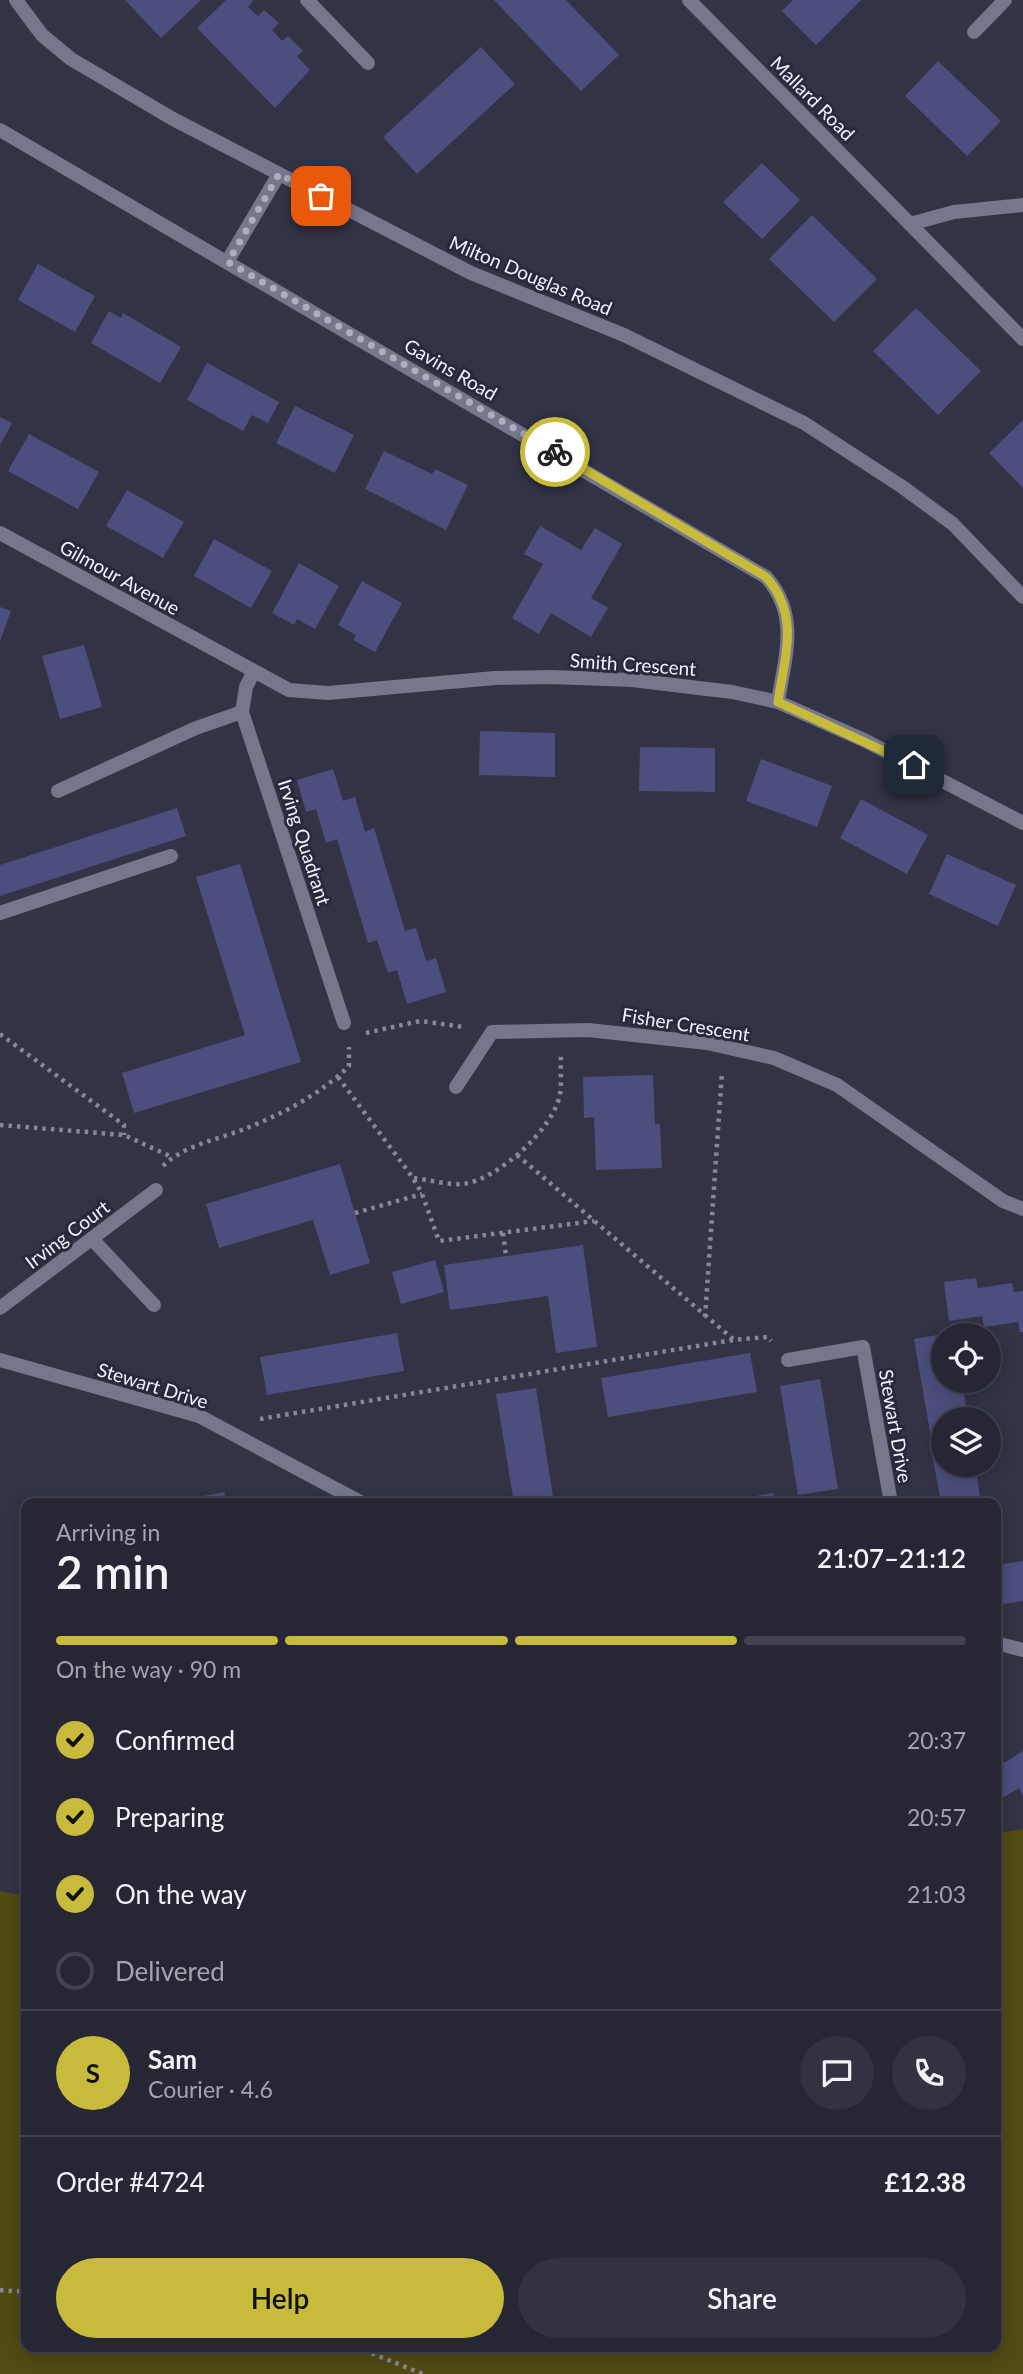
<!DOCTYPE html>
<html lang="en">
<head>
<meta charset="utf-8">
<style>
  body { margin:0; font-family:Lato,sans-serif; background:#323240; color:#f1f3f6; height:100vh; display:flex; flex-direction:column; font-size:26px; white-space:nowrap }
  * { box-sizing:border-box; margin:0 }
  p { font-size:23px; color:#a4a5ac }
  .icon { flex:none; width:38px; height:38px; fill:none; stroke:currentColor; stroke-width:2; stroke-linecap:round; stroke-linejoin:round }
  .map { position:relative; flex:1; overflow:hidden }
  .side { position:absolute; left:21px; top:1498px; width:980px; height:854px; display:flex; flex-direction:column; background:#262634; border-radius:14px; box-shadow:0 4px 18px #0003,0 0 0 2px #42434f }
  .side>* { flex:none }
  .buttons { position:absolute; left:931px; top:1323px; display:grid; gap:14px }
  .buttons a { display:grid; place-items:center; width:70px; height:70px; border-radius:50%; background:#262634; box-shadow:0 4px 18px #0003,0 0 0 2px #42434f; font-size:35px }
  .pin { position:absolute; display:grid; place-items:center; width:60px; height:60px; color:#fff; margin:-30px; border-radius:14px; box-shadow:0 4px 10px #0006 }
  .courier { position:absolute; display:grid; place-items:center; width:70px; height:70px; margin:-35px; border:5px solid #c8bb3b; border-radius:50%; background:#fff; color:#222; box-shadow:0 2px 9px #0007 }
  .headline em { font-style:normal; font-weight:600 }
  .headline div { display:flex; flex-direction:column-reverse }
  .headline { display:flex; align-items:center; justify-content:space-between; height:119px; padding:0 35px }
  h1 { font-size:46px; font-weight:600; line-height:52px }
  .bar { display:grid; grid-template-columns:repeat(4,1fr); gap:10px 7px; align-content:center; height:84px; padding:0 35px }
  .bar i { height:9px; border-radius:5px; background:#42434f }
  .bar .current { background:#c8bb3b }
  .bar p { grid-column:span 4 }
  .line { display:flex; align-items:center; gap:18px; padding:0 35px; border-top:2px solid #42434f }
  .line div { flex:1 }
  .round { display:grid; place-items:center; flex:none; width:74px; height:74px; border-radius:37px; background:#323240 }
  ol { padding:0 35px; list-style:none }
  li { display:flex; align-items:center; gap:21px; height:77px }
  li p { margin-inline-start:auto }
  li .icon { padding:7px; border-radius:50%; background:#c8bb3b; color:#111; stroke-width:4 }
  li:last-child { color:#a4a5ac }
  li i { width:38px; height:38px; border:4px solid #42434f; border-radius:50% }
  .cta { display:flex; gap:14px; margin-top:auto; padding:14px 35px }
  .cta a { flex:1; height:80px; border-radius:42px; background:#c8bb3b; color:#111; font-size:28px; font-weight:600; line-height:80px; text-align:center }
  .cta a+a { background:#323240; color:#f1f3f6 }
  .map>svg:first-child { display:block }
  .green { fill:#504a13 }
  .building { fill:#4c4f7d }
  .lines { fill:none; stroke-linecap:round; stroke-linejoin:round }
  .path { stroke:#878897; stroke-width:4.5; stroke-dasharray:3.5 5; stroke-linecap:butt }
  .service { stroke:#75778d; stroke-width:14 }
  .minor { stroke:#75778d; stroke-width:14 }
  .tertiary { stroke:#75778d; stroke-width:14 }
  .done { stroke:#aeafbd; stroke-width:7; stroke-dasharray:0 12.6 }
  .route { stroke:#c8bb3b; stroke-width:9 }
  .labels { text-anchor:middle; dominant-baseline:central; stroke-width:6; stroke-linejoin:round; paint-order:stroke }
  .street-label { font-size:19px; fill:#f1f2fe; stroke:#28293b }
</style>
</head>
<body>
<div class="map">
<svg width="1023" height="2374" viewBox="0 0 1023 2374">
  <rect width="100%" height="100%" fill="#323345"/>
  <!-- green -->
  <path class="green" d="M1023,1829V2374H0V1891L26,1896V2347H996V1833Z"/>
  <!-- building -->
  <g class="building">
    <path d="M125,0H201L161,38Z"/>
    <path d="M226,0H254L248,7L258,16L264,10L279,23L272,30L282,41L288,36L303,51L297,56L310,70L275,108L197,28Z"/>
    <path d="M494,0H566L619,55L581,91Z"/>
    <path d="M793,0H861L816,45L782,11Z"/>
    <path d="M481,47L515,84L417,174L383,137Z"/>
    <path d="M938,61L1001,121L967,156L905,96Z"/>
    <path d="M762,163L800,200L762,239L723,202Z"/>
    <path d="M812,215L877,279L834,322L769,259Z"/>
    <path d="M38,264L95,296L75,332L18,300Z"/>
    <path d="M916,308L981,371L938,415L873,351Z"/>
    <path d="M109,311L121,318L123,313L181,347L160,383L91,343Z"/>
    <path d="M207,363L279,402L268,423L252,415L243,431L187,400Z"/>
    <path d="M295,406L354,435L335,473L276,443Z"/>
    <path d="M0,417L12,423L0,445Z"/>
    <path d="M1023,420V488L989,453Z"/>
    <path d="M29,434L99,472L78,509L8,471Z"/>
    <path d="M384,451L432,474L435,469L468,485L446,530L365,489Z"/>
    <path d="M127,490L184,522L163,558L106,526Z"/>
    <path d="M540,526L581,550L595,528L622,544L591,598L608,608L591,637L551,613L539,634L512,618L543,564L524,554Z"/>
    <path d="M214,539L272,571L251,608L194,576Z"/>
    <path d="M299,563L339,586L315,629L297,619L294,625L272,613Z"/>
    <path d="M362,581L402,603L375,652L353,640L356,635L338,625Z"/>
    <path d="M0,607L11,611L0,641Z"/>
    <path d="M84,645L102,707L60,719L42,656Z"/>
    <path d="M480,731L555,733V777L479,775Z"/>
    <path d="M640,747L715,748V792L639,791Z"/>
    <path d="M761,759L832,786L817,827L746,801Z"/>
    <path d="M333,769L343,801L355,797L365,832L374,828L405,931L416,928L426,961L436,958L446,992L407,1004L397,970L388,973L377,940L368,943L337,839L326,843L316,809L306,812L297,780Z"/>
    <path d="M861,799L928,835L907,874L840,838Z"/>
    <path d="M177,808L186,836L0,896V865Z"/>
    <path d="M947,854L1016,885L998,926L929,894Z"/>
    <path d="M240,864L301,1062L134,1113L122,1073L245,1035L196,877Z"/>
    <path d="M653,1075L655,1124H660L662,1168L596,1170L594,1117L584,1118L583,1077Z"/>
    <path d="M340,1164L370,1263L330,1275L313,1220L219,1248L206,1204Z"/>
    <path d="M583,1245L597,1347L556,1353L548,1296L450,1310L444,1265Z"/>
    <path d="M435,1260L444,1292L401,1304L392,1272Z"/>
    <path d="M976,1278L978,1288L1012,1283L1014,1292L1023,1291V1332H1020L1018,1322L984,1327L982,1316L949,1321L944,1282Z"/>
    <path d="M397,1333L404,1371L267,1395L260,1357Z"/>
    <path d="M943,1334V1381H962L968,1419H943V1447L933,1449L914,1339Z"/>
    <path d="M750,1353L757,1392L608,1417L601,1378Z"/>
    <path d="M820,1379L838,1489L798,1495L780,1386Z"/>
    <path d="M536,1388L554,1503H514L496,1394Z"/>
    <path d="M943,1452V1465H975L981,1503H941L932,1454Z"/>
    <path d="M224,1492L227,1503H184L183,1500Z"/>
    <path d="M773,1493L775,1503H723V1502Z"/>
    <path d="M1023,1561V1601L997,1605L996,1565Z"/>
    <path d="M1023,1751V1796L1019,1788L996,1802V1759L1000,1756L1004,1763Z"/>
  </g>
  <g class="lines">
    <!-- path -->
    <g class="path">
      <path d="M366,1033L420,1021L464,1027"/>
      <path d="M0,1034L124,1125V1135"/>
      <path d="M338,1077L413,1178L422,1194L439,1241L594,1221"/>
      <path d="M0,1125L124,1135L172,1157"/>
      <path d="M517,1155L733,1339"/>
      <path d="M163,1166C183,1146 215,1140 242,1130C280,1115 320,1095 349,1066V1047"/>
      <path d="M414,1178C429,1180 448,1185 463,1184C497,1180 554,1129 560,1094C562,1082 560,1068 561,1056"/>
      <path d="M355,1213L422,1194"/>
      <path d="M503,1233L506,1256"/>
      <path d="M705,1317L722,1072"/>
      <path d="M260,1419L733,1340L768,1337L771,1341"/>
      <path d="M0,2290L26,2292"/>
      <path d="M356,2347L423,2374"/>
    </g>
    <!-- service -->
    <g class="service">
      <path d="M974,32L1005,0"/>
      <path d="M0,913L171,856"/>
      <path d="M93,1240L154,1305"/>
    </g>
    <!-- minor -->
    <g class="minor">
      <path d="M307,0L368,63"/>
      <path d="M689,0L910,224L954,212L1023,205"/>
      <path d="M0,130L766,577C800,615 785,656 778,702"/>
      <path d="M910,224L1023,339"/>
      <path d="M227,262L279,174"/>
      <path d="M0,533L289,690L328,693L495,678L551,677L632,680L732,692L778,702L866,741L1023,823"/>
      <path d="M253,673L246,687L242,712L344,1023"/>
      <path d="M58,791L196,728L242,712"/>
      <path d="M456,1087L492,1032L588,1030L707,1043L774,1058L837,1085L1003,1201L1023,1209"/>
      <path d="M0,1308L156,1190"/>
      <path d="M0,1360L199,1416L362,1503"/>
      <path d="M788,1360L863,1347L891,1503"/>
      <path d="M996,1643L1023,1650"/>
    </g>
    <!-- tertiary -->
    <path class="tertiary" d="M16,0L42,35L71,59L173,119L471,273L624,335L804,423L901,486L953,524L1023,597"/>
  </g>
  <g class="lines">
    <!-- done -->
    <path class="done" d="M321,196L279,174L228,262L555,452"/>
    <!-- route -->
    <path class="route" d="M555,452L766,577C800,615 785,655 778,702L914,765"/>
  </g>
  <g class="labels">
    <!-- street labels -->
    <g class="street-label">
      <text transform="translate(813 98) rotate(45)">Mallard Road</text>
      <text transform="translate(531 275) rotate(23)">Milton Douglas Road</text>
      <text transform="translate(451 369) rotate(30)">Gavins Road</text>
      <text transform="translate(120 577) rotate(29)">Gilmour Avenue</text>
      <text transform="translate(633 664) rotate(4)">Smith Crescent</text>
      <text transform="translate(305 842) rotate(72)">Irving Quadrant</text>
      <text transform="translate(686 1024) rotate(9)">Fisher Crescent</text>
      <text transform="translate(67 1234) rotate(-37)">Irving Court</text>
      <text transform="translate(153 1385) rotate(17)">Stewart Drive</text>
      <text transform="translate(896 1426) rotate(80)">Stewart Drive</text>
    </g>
  </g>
</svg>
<div class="buttons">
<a><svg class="icon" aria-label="locate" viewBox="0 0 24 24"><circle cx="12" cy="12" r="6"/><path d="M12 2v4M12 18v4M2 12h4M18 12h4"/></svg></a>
<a><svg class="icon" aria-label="layers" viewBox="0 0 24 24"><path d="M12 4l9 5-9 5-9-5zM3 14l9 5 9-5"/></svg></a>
</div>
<div class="pin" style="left:321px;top:196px;background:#ea580c"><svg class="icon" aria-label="bag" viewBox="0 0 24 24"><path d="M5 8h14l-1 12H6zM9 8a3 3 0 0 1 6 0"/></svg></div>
<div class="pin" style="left:914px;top:765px;background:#1f2937"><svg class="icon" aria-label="home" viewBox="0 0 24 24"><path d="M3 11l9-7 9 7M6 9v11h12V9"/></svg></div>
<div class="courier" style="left:555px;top:452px"><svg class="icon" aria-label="bike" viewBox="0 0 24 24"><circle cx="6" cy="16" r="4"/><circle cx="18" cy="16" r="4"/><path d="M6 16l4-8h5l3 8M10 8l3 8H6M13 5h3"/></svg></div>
<section class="side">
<div class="headline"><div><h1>2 min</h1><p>Arriving in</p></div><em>21:07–21:12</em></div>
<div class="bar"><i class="current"></i><i class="current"></i><i class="current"></i><i></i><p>On the way · 90 m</p></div>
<ol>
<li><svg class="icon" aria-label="check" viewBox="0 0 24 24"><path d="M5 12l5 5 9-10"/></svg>Confirmed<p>20:37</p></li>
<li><svg class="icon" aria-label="check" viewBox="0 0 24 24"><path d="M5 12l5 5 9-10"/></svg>Preparing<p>20:57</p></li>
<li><svg class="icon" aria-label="check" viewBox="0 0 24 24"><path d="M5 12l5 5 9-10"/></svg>On the way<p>21:03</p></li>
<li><i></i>Delivered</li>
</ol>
<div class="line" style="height:126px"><b class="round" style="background:#c8bb3b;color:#111">S</b><div><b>Sam</b><p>Courier · 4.6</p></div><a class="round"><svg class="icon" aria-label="chat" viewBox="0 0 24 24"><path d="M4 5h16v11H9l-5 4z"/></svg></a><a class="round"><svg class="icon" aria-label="phone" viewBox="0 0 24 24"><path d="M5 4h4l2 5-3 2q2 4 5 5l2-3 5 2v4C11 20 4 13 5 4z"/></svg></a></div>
<div class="line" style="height:91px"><div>Order #4724</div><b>£12.38</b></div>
<div class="cta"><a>Help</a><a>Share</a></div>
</section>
</div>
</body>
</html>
